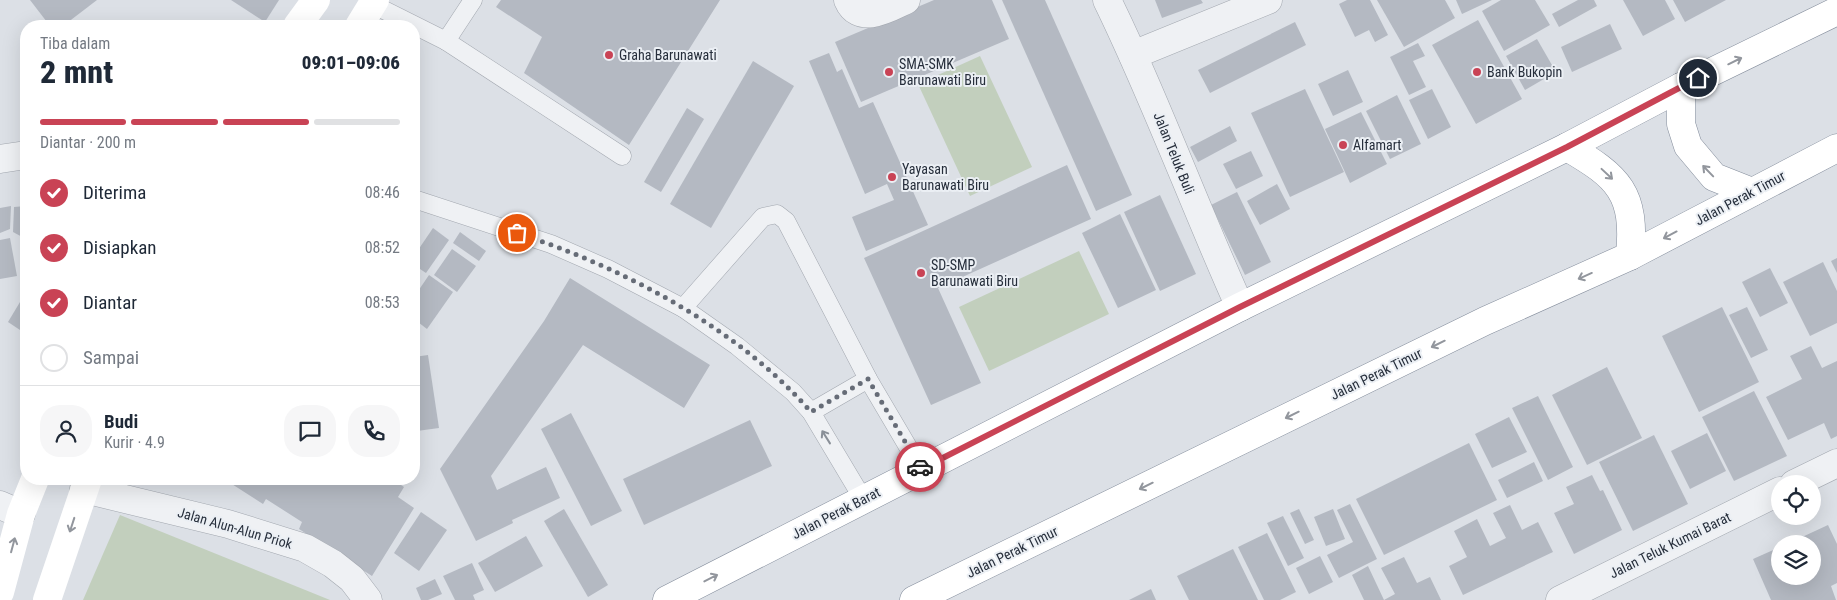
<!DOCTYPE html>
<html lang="id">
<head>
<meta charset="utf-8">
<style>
  body { margin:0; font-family:"Roboto Condensed",sans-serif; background:#f6f6f7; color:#1f2937; height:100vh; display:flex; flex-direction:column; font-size:19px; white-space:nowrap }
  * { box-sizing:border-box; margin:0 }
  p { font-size:16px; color:#747a83 }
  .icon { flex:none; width:28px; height:28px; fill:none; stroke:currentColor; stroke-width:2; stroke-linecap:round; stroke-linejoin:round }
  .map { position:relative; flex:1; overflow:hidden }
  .panel { position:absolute; left:20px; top:20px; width:400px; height:465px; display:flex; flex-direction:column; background:#fff; border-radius:20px; box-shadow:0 5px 20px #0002 }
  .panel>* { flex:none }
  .fabs { position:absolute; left:1771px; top:475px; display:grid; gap:10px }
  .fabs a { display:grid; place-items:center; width:50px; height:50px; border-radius:50%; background:#fff; box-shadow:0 5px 20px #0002; font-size:25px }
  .pin { position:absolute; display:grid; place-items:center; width:42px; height:42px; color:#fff; margin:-21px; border:2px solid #fff; border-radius:50%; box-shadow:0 1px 5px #0007 }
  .courier { position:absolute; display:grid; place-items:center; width:50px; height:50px; margin:-25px; border:4px solid #c94355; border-radius:50%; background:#fff; color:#222; box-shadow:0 1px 6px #0007 }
  .headline em { font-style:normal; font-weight:800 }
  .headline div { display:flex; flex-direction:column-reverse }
  .headline { display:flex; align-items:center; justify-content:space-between; height:85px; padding:0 20px }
  h1 { font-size:32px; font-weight:800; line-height:38px }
  .bar { display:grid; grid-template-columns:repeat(4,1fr); gap:8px 5px; align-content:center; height:60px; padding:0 20px }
  .bar i { height:6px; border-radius:4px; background:#e0e1e3 }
  .bar .selected { background:#c94355 }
  .bar p { grid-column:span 4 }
  .line { display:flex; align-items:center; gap:12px; padding:0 20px; border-top:1px solid #e0e1e3 }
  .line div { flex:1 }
  .round { display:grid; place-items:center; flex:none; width:52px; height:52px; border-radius:20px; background:#f6f6f7 }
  ol { padding:0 20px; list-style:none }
  li { display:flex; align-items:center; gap:15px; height:55px }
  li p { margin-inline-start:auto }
  li .icon { padding:5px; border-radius:50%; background:#c94355; color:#fff; stroke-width:4 }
  li:last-child { color:#747a83 }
  li i { width:28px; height:28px; border:2px solid #e0e1e3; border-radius:50% }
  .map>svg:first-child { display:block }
  .green { fill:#c2cfbd }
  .building { fill:#b4b9c2 }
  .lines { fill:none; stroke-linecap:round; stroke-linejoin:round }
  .lane-casing { stroke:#a2a7af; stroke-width:19 }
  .street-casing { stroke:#a2a7af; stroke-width:29 }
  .highway-casing { stroke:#848d9c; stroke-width:29 }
  .lane { stroke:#eff1f4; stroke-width:18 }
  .street { stroke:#eff1f4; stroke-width:28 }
  .secondary { stroke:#fff; stroke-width:28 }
  .highway { stroke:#fff; stroke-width:28 }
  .oneway { stroke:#92969d }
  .oneway2 { stroke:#8a9098 }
  .done { stroke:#666c77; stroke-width:5; stroke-dasharray:0 9 }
  .route { stroke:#c94355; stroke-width:6 }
  .poi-dot { fill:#c94355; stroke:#ebeff4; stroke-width:2 }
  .labels { text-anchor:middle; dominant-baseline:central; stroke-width:4; stroke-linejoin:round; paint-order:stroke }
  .poi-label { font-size:14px; fill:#262e3b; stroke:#ebeff4; text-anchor:start }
  .street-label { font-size:14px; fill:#262e3b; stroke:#ebeff4 }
</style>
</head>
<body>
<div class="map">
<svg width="1837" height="600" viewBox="0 0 1837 600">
  <rect width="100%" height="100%" fill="#dce0e6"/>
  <!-- green -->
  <g class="green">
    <path d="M980,56L1032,167L970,196L918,84Z"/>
    <path d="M1079,251L1109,314L989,371L959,307Z"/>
    <path d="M120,515L330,600H83Z"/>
  </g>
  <!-- building -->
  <g class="building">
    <path d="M30,0H97L63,26H50Z"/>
    <path d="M231,0H279L265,22Z"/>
    <path d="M501,0H720L629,145L524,73L542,37L496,7Z"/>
    <path d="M934,0H992L1009,39L861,102L835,42Z"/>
    <path d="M1002,0H1045L1132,195L1096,211Z"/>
    <path d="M1155,0H1201L1203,3L1162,18Z"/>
    <path d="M1347,0H1370L1388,35L1375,42L1369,30L1355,37L1339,4Z"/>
    <path d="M1377,0H1445L1455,18L1404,47Z"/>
    <path d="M1456,0H1492L1462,14Z"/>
    <path d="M1501,0H1535L1550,25L1504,51L1482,11Z"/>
    <path d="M1578,0H1594L1597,6L1559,27L1552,14Z"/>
    <path d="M1623,0H1665L1675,19L1643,36Z"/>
    <path d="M1673,0H1726L1685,22Z"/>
    <path d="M1478,20L1522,99L1476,124L1432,45Z"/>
    <path d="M1295,22L1306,45L1210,93L1198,70Z"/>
    <path d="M1610,24L1622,49L1572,72L1561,47Z"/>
    <path d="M1537,39L1556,72L1525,90L1506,56Z"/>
    <path d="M1418,43L1425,56L1413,61L1426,87L1409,95L1390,57Z"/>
    <path d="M829,53L837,72L842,69L859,108L873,102L928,225L866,251L852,217L894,200L887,184L865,194L809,61Z"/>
    <path d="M753,61L794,86L711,228L670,204Z"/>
    <path d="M1348,70L1363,102L1333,116L1318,84Z"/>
    <path d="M1305,89L1344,172L1290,197L1251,113Z"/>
    <path d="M1432,89L1451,127L1428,139L1409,100Z"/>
    <path d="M1397,95L1421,144L1390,159L1366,111Z"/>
    <path d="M687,108L704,119L661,192L644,182Z"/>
    <path d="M1361,112L1387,164L1350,183L1325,129Z"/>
    <path d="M1230,126L1237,141L1198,162L1190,147Z"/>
    <path d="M1251,151L1263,176L1236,189L1223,164Z"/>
    <path d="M1067,165L1091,219L938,288L981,383L931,405L864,258Z"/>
    <path d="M1277,184L1290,209L1260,225L1247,201Z"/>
    <path d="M1237,192L1271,262L1245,275L1211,205Z"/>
    <path d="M1160,195L1196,274L1160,291L1124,212Z"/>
    <path d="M11,206L10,229L0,233V208Z"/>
    <path d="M26,206V239L13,232L14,207Z"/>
    <path d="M1120,214L1156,290L1118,308L1082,233Z"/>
    <path d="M433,228L449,240L426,273L414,265V256Z"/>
    <path d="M460,232L486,251L479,261L453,243Z"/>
    <path d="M10,238L17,276L0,279V240Z"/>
    <path d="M452,249L476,266L457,292L434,275Z"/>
    <path d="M1837,258V273L1831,261Z"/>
    <path d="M1823,262L1837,291V323L1810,336L1783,282Z"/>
    <path d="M1770,268L1788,303L1760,317L1742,282Z"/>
    <path d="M429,275L453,292L427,329L414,319V297Z"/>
    <path d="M570,278L710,365L684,408L583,345L491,476L497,490L546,467L560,498L512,520L513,523L476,541L440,469L544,321Z"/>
    <path d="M26,292V334L8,322Z"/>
    <path d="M1722,307L1759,382L1699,412L1662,336Z"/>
    <path d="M1747,307L1768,350L1751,358L1729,315Z"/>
    <path d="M1811,346L1822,368L1837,361V436L1831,439L1824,423L1788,440L1766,397L1802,379L1790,356Z"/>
    <path d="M428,355L439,428L417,431L414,411V357Z"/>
    <path d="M1607,367L1642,438L1587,465L1552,395Z"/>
    <path d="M1754,391L1787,456L1734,481L1702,417Z"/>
    <path d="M1538,396L1573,467L1548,480L1512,408Z"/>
    <path d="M571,413L622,511L591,526L541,429Z"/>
    <path d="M1509,417L1527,452L1492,468L1475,434Z"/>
    <path d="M750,420L772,466L644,525L623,479Z"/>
    <path d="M1707,433L1726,471L1690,489L1671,451Z"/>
    <path d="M1654,435L1688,504L1633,531L1599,462Z"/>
    <path d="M1469,443L1497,500L1384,555L1356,499Z"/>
    <path d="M1534,462L1543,481L1507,498L1498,480Z"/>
    <path d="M1592,475L1600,491L1603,490L1622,530L1574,554L1554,513L1574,504L1566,487Z"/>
    <path d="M224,479H392L404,487L398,497L414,508L372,576L299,529L302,522L266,499L263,504Z"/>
    <path d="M1350,504L1377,559L1339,578L1327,555L1353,542L1337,510Z"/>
    <path d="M1510,505L1522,530L1538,522L1553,552L1463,595L1449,566L1467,557L1454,531L1477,519L1490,546L1506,538L1493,513Z"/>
    <path d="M564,509L608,585L588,597L544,521Z"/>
    <path d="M1299,509L1314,540L1305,544L1290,513Z"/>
    <path d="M1333,509L1345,539L1326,546L1314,517Z"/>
    <path d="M421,512L447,530L419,571L394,553Z"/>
    <path d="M1283,516L1304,558L1288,566L1267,523Z"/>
    <path d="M1828,525L1837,544V583L1831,586L1836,600H1771L1753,559L1780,547V576H1812V544H1787Z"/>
    <path d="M1267,533L1296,592L1280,600H1264L1238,547Z"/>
    <path d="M526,536L543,566L495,592L478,563Z"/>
    <path d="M1233,549L1258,600H1189L1177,576Z"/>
    <path d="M1320,556L1333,582L1309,594L1296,568Z"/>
    <path d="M1404,557L1417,583L1430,577L1441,600H1364L1352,575L1368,566L1384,600L1395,594L1381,568Z"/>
    <path d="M472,563L484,590L473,595L475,600H455L443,576Z"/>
    <path d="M435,579L442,594L428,600H421L416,588Z"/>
    <path d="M1151,589L1156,600H1129Z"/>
  </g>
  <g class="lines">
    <!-- lane casing -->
    <g class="lane-casing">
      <g id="lane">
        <path d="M372,4L446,41L473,0"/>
        <path d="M446,41L622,156"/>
        <path d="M414,199L551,244L608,269L683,308L737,346L793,392L811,412L863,499"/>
        <path d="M683,308L763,217L777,214L786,221L868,379L921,469"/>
        <path d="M811,412L868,379"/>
      </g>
    </g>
    <!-- street casing -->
    <g class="street-casing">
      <g id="street">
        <path d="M848,0C859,26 889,8 906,0"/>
        <path d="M1107,0C1156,100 1194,205 1240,307"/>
        <path d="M1133,55L1268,0"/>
        <path d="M0,159L26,155"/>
        <path d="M1794,484L1837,463"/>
        <path d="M84,489L228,524L305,548L333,564L352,579L368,600"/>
        <path d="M0,505L21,514"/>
        <path d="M1560,600L1780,491"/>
      </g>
    </g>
    <!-- highway casing -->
    <g class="highway-casing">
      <g id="highway">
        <path d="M1681,87V124L1688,146L1714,177L1752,192"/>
        <path d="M1567,147C1619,177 1636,193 1630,256"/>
        <path d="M667,600L1240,307L1567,147L1681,87L1837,11"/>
        <path d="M914,600L1485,321L1630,256L1837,148"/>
      </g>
    </g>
    <!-- lane -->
    <use href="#lane" class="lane"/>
    <!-- street -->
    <use href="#street" class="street"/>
    <!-- secondary -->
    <g class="secondary">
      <path d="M297,26L316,0"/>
      <path d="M359,26L375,0"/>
      <path d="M0,592L21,514L35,479"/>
      <path d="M47,600L88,479"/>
    </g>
    <!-- highway -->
    <use href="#highway" class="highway"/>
  </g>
  <!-- one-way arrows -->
  <defs><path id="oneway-shaft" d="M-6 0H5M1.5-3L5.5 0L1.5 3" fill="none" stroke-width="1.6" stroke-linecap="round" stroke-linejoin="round" transform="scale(1.25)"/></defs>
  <g class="oneway">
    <use href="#oneway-shaft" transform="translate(1735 61) rotate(-26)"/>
    <use href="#oneway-shaft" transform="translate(1708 171) rotate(-134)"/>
    <use href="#oneway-shaft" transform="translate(1607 174) rotate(43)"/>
    <use href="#oneway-shaft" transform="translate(1670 235) rotate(152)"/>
    <use href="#oneway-shaft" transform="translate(1585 276) rotate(156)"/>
    <use href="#oneway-shaft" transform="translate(1438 344) rotate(154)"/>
    <use href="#oneway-shaft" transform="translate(1292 415) rotate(154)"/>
    <use href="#oneway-shaft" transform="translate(1146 486) rotate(154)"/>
    <use href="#oneway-shaft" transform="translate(72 525) rotate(108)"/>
    <use href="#oneway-shaft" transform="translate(13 545) rotate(-75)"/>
    <use href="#oneway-shaft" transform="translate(711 578) rotate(-27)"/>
  </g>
  <use class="oneway2" href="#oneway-shaft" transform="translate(826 437) rotate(-122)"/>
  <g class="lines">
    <!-- done -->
    <path class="done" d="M517,233C622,267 738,328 811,412L868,379L920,467"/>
    <!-- route -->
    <path class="route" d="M920,467L921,469L1240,307L1567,147L1698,78"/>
  </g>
  <!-- markers -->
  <g class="poi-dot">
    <circle cx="609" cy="55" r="5"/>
    <circle cx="889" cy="72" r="5"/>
    <circle cx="1477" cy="72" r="5"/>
    <circle cx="1343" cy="145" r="5"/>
    <circle cx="892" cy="177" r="5"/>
    <circle cx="921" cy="273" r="5"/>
  </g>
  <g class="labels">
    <!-- poi labels -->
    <g class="poi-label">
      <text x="619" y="55">Graha Barunawati</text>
      <text x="899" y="64">SMA-SMK<tspan x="899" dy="16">Barunawati Biru</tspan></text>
      <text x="1487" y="72">Bank Bukopin</text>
      <text x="1353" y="145">Alfamart</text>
      <text x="902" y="169">Yayasan<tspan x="902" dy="16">Barunawati Biru</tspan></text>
      <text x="931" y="265">SD-SMP<tspan x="931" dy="16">Barunawati Biru</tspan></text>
    </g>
    <!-- street labels -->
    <g class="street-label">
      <text transform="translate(1174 153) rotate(68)">Jalan Teluk Buli</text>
      <text transform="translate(1740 198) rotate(-28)">Jalan Perak Timur</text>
      <text transform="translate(1376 374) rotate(-26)">Jalan Perak Timur</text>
      <text transform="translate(836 513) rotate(-27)">Jalan Perak Barat</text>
      <text transform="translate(235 528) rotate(16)">Jalan Alun-Alun Priok</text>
      <text transform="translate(1670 545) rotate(-26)">Jalan Teluk Kumai Barat</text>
      <text transform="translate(1012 552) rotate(-26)">Jalan Perak Timur</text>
    </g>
  </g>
</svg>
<div class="fabs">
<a><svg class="icon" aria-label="locate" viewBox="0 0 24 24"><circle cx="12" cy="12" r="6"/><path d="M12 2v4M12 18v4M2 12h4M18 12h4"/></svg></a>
<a><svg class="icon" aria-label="layers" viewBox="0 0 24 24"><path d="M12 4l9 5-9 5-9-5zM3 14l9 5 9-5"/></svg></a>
</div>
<div class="pin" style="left:517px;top:233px;background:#ea580c"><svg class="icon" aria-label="bag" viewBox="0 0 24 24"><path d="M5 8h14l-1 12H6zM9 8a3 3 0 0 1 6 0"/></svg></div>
<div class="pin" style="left:1698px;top:78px;background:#1f2937"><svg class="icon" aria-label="home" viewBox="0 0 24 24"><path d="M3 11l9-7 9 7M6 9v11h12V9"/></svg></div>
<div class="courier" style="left:920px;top:467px"><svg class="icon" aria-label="car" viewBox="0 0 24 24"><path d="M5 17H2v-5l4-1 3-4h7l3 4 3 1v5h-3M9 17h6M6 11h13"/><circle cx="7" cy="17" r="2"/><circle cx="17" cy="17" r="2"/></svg></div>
<section class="panel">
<div class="headline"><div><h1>2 mnt</h1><p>Tiba dalam</p></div><em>09:01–09:06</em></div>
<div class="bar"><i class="selected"></i><i class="selected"></i><i class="selected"></i><i></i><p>Diantar · 200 m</p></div>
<ol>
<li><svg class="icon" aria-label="check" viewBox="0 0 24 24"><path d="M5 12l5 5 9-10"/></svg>Diterima<p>08:46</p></li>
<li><svg class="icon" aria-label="check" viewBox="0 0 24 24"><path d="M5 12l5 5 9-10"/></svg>Disiapkan<p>08:52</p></li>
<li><svg class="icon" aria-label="check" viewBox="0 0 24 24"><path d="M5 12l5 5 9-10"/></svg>Diantar<p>08:53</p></li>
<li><i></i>Sampai</li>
</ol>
<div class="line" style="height:90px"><a class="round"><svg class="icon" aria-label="person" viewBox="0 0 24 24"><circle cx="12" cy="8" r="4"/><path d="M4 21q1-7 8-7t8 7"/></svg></a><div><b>Budi</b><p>Kurir · 4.9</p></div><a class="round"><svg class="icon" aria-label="chat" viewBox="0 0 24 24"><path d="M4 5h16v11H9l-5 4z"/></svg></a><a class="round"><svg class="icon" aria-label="phone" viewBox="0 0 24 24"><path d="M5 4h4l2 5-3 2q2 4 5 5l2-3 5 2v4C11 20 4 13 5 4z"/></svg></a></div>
</section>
</div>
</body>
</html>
